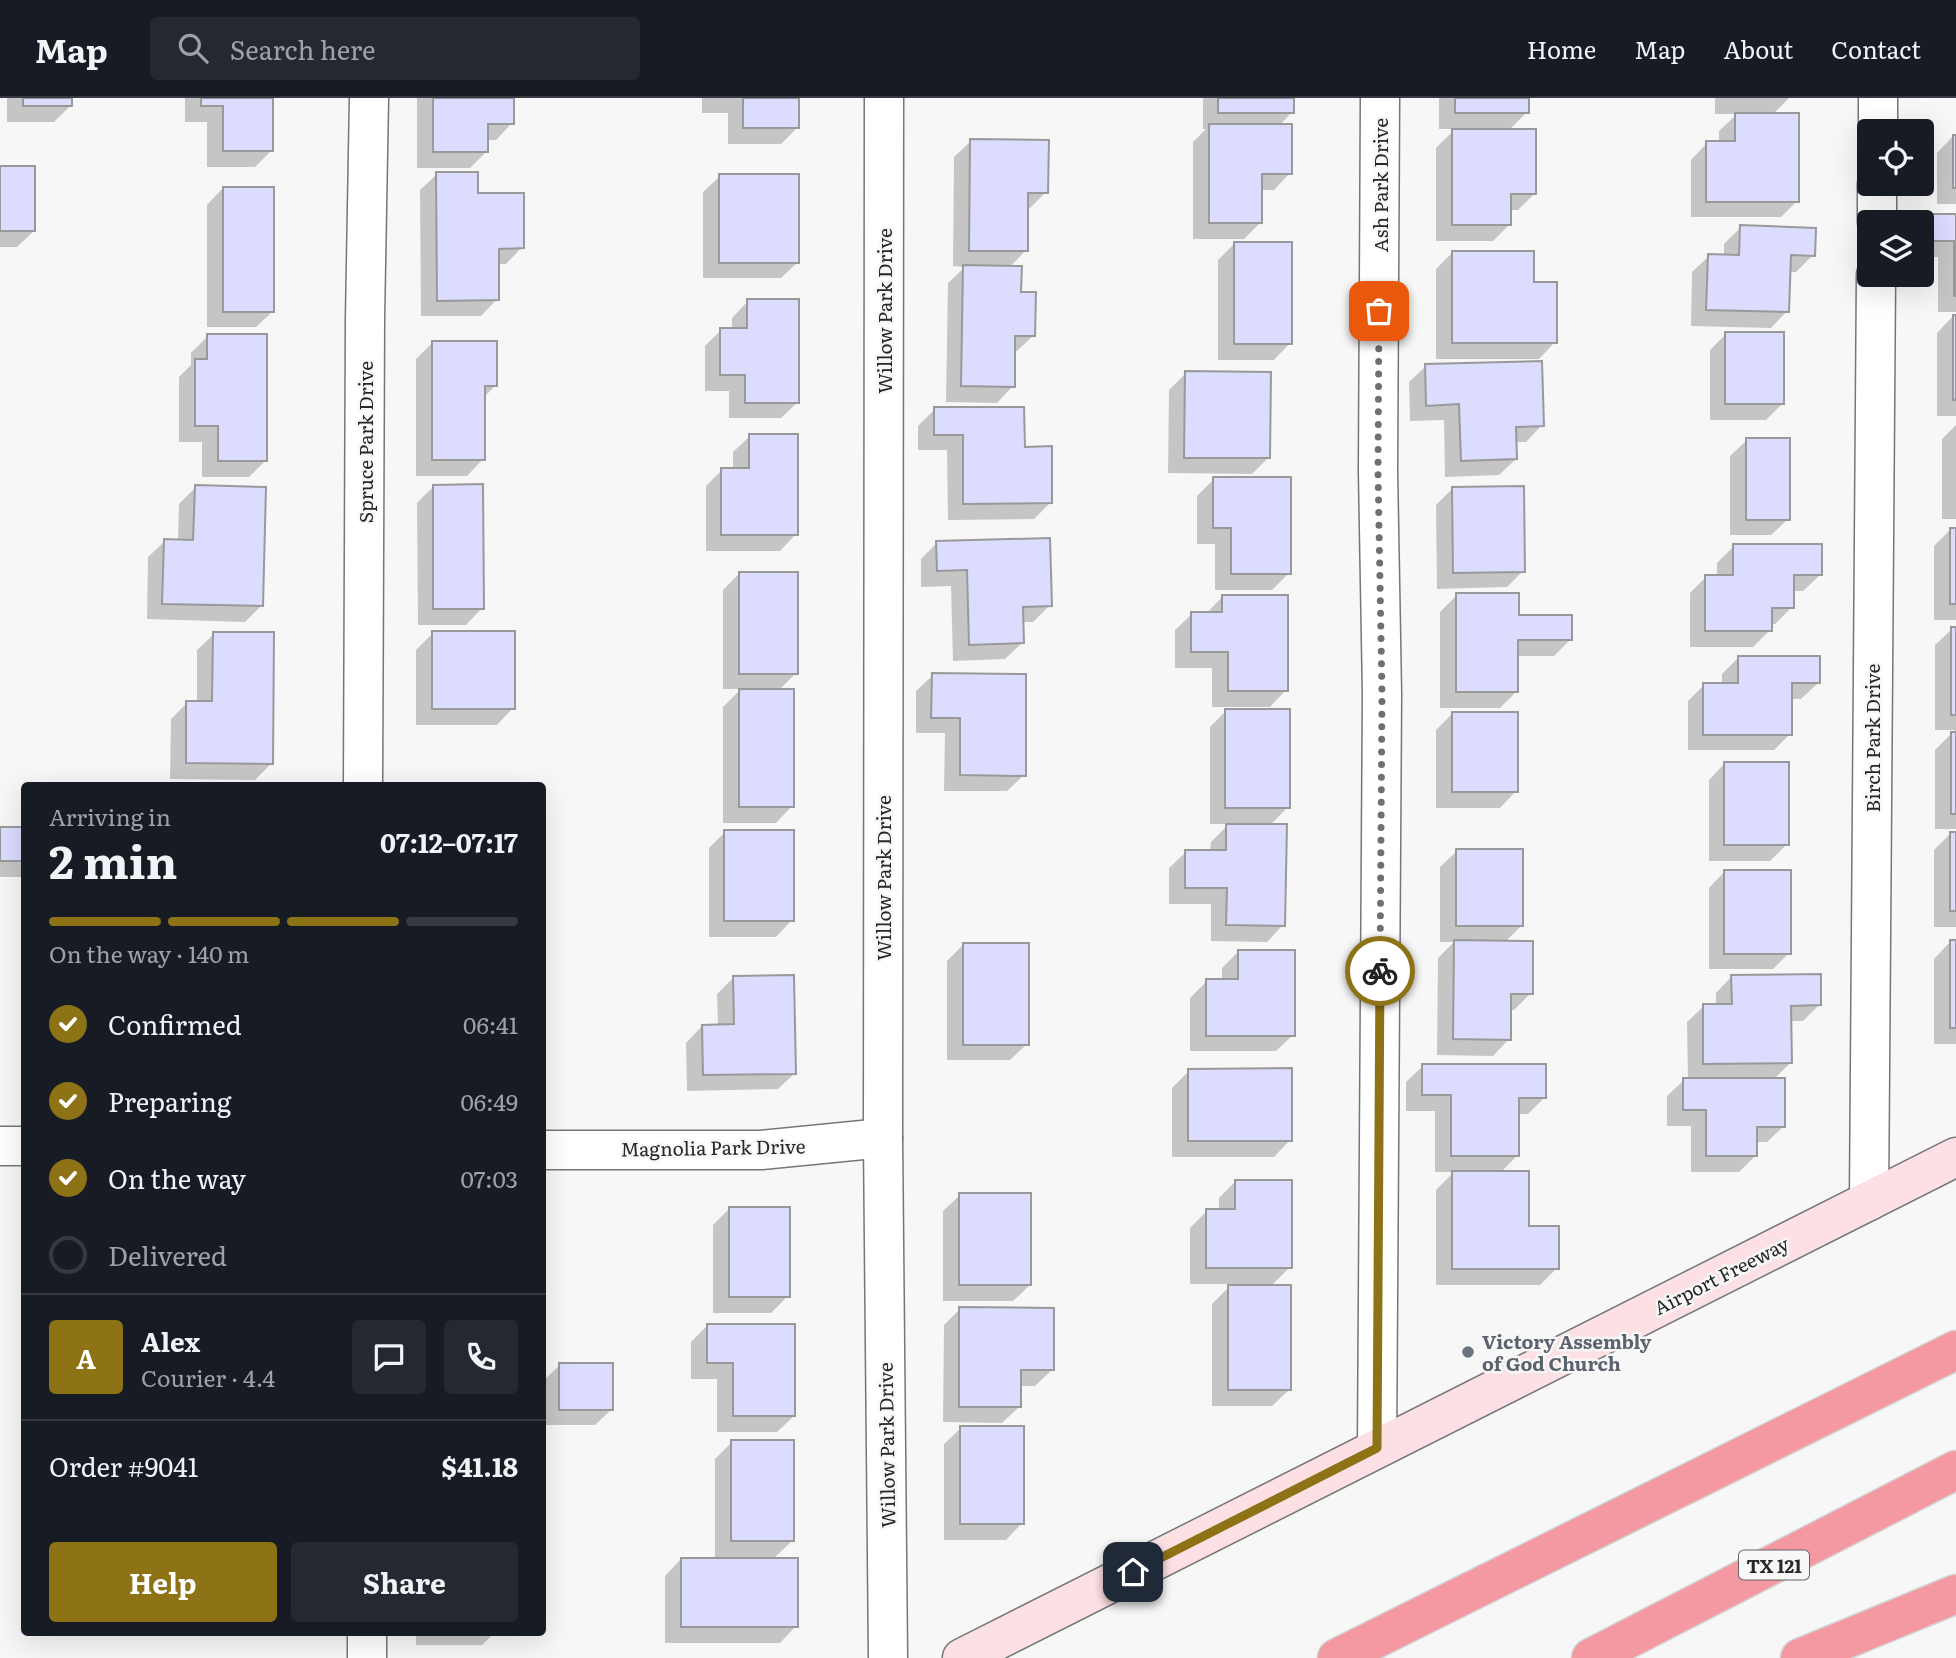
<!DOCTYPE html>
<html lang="en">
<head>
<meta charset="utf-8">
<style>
  body { margin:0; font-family:Literata,serif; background:#242831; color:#f1f3f6; height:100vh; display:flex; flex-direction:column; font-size:26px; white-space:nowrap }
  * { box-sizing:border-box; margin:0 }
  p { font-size:23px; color:#9ea1a6 }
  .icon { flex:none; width:38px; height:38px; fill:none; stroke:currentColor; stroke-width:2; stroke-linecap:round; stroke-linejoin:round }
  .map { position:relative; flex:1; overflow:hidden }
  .sheet { position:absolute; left:21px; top:684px; width:525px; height:854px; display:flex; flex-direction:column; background:#171b24; border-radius:7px; box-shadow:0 7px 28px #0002 }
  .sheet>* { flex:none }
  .tools { position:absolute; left:1857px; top:21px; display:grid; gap:14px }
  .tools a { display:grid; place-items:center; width:77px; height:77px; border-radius:7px; background:#171b24; box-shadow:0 7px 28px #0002; font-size:35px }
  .pin { position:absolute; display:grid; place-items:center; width:60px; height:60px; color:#fff; margin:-30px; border-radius:14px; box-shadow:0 4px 10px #0006 }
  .courier { position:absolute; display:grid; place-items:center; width:70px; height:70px; margin:-35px; border:5px solid #8d7216; border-radius:50%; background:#fff; color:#222; box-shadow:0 2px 9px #0007 }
  .head em { font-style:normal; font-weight:700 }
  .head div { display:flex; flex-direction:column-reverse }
  .head { display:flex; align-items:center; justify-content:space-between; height:119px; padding:0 28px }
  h1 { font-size:46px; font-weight:700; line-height:52px }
  .bar { display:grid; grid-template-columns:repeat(4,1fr); gap:10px 7px; align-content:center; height:84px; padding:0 28px }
  .bar i { height:9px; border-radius:5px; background:#363941 }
  .bar .on { background:#8d7216 }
  .bar p { grid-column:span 4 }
  .line { display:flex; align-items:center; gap:18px; padding:0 28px; border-top:2px solid #363941 }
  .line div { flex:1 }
  .round { display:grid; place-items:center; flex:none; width:74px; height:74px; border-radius:7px; background:#242831 }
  ol { padding:0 28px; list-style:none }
  li { display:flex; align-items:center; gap:21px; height:77px }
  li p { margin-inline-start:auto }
  li .icon { padding:7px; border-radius:50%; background:#8d7216; color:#fff; stroke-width:4 }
  li:last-child { color:#9ea1a6 }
  li i { width:38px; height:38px; border:4px solid #363941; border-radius:50% }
  .cta { display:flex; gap:14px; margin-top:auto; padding:14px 28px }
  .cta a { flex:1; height:80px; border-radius:7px; background:#8d7216; color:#fff; font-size:28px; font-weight:700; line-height:80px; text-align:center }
  .cta a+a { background:#242831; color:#f1f3f6 }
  header { display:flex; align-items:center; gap:42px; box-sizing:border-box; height:98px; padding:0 35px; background:#171b24; border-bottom:2px solid #363941 }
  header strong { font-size:33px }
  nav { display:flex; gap:38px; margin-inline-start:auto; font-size:24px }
  .search { width:490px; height:63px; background:#242831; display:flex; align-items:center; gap:18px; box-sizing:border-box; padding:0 24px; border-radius:7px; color:#9ea1a6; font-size:26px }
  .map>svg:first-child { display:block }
  .shadow { fill:#0003 }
  .building { fill:#dbdcfe; stroke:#99999a; stroke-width:2 }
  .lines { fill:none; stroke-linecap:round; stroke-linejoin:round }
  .minor-casing { stroke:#757676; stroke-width:41 }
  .secondary-casing { stroke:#757676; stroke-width:41 }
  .motorway-casing { stroke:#d4d4d4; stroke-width:41 }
  .minor { stroke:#fff; stroke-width:38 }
  .secondary { stroke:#fce0e3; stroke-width:38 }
  .motorway { stroke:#f499a2; stroke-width:38 }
  .done { stroke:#707070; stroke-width:7; stroke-dasharray:0 12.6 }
  .route { stroke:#8d7216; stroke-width:9 }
  .worship-dot { fill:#6b7280; stroke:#f7f7f8; stroke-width:2.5 }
  .labels { text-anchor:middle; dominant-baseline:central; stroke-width:5; stroke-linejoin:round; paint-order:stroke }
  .shield { fill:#f7f7f8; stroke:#656566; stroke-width:2 }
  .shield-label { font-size:18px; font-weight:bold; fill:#272727 }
  .street-label { font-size:19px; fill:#272727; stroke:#f7f7f8 }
  .worship-label { font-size:19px; font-weight:bold; fill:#5b616d; stroke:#f7f7f8; text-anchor:start }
</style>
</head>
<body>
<header>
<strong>Map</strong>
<div class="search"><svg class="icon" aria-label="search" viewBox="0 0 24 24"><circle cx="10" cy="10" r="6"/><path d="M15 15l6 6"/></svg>Search here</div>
<nav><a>Home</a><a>Map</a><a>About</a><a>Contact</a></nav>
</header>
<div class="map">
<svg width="1956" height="1560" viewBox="0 0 1956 1560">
  <rect width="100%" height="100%" fill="#f7f7f8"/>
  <!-- shadow -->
  <g class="shadow">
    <path d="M7,0H70V8L54,24H7Z"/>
    <path d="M185,0H272V52L255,69H207V24H185Z"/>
    <path d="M417,0H512V25L496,42H486V54L470,70H417Z"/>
    <path d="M702,0H798V29L781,46H728V15H702Z"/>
    <path d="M1203,0H1292V14L1279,28L1290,75L1274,92H1260V125L1244,141H1193V44L1206,31H1203Z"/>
    <path d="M1439,0H1527V14L1508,33L1534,96L1518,112H1509V127L1493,143H1436V50L1455,31H1439Z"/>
    <path d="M1715,0H1789L1772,17L1797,103L1781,119H1691V62L1707,45H1719V33L1737,16H1715Z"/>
    <path d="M1953,38H1956V106H1937V55Z"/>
    <path d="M971,43L1046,94L1030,110H1026V152L1009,170L1034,237L1017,253H1014L1013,288L997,305L946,304L948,185L965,169L953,168L954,59Z"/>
    <path d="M0,70L34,133L17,149H0Z"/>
    <path d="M437,76L477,96L522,149L506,166H497V201L481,218H421L420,92Z"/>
    <path d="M720,78L798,164L781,180H703V94Z"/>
    <path d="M223,90L273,213L256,229H207V107Z"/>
    <path d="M1932,118H1956V214H1938V159H1922V128Z"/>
    <path d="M1741,129L1813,157L1796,174H1789L1787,213L1771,230L1691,228L1692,174L1709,158L1724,159V146Z"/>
    <path d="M1234,146L1290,245L1274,262H1218V162Z"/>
    <path d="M1453,154L1532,186L1555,244L1539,261H1436V171Z"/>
    <path d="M748,203L798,304L781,320H729V293H705V248L721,232H732V220Z"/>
    <path d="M1953,218H1956V318H1937V235Z"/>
    <path d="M1726,236L1783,305L1766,322H1710V252Z"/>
    <path d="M208,238L266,362L249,379H202V344H179V279L191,267V255Z"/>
    <path d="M433,244L495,288L483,300V361L467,378H416V261Z"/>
    <path d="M1426,268L1542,327L1526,344H1515L1516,361L1499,377L1445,379L1444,322L1410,323L1409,284Z"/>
    <path d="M1186,275L1269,359L1252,376L1168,375L1169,292Z"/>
    <path d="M935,311L1023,350L1050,405L1034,421L948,422L947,352H918V328Z"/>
    <path d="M1956,327V421H1942V341Z"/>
    <path d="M750,338L796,436L780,453H706V388L722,372H733V354Z"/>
    <path d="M1747,342L1788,421L1771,437H1730V358Z"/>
    <path d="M1214,381L1289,475L1272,492H1215V446H1197V398Z"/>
    <path d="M434,388L482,510L466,527H418L417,405Z"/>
    <path d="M196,389L262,507L245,524L147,521L148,459L165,443H178L179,406Z"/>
    <path d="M1452,391L1523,473L1507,489L1437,491L1436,407Z"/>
    <path d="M1950,432H1956V522H1934V448Z"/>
    <path d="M937,445L1050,507L1033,524H1021L1022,545L1005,561L953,563L951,488L921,489V461Z"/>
    <path d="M1734,448L1820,477L1803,493H1792V509L1775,526H1770V532L1753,549H1690V495L1706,479H1717V465Z"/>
    <path d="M740,475L796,575L779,592L792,708L776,725H723V609L741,591H723V492Z"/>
    <path d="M1457,497L1517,519L1571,541L1554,558H1516V594L1500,610H1440V514Z"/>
    <path d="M1223,498L1286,592L1270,609H1212V570H1175V532L1192,516H1206Z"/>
    <path d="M1952,531H1956V731H1935V652L1955,632H1935V547Z"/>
    <path d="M433,535L513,610L497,627H416V552Z"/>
    <path d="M214,536L272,665L255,682L170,681L171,621L187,605H197V552Z"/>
    <path d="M1738,560L1818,585L1801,601H1790V636L1774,652H1688V603L1704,587H1722V576Z"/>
    <path d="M933,577L1024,677L1007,693H944L945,635H916V593Z"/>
    <path d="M1226,613L1288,709L1269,728L1283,827L1267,844L1211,843V806H1169V770L1186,754H1210L1211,744L1229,726H1210V629Z"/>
    <path d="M1453,615L1516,693L1500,710H1436V632Z"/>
    <path d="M1725,665L1787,746L1770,763H1709V682Z"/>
    <path d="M0,731H24L23,779H0Z"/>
    <path d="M725,734L792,822L776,839H709V750Z"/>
    <path d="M1950,736H1956V829H1934V752Z"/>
    <path d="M1457,753L1521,828L1505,844L1531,895L1514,912H1509V941L1493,958L1437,957L1438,860L1454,844H1440V769Z"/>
    <path d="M1725,773L1789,855L1773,871H1709V790Z"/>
    <path d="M1950,844H1956V946H1934V861Z"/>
    <path d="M964,846L1027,946L1010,962H947V863Z"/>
    <path d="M1238,854L1293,937L1276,953H1190V900L1207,883H1222V870Z"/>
    <path d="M1732,878L1819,907L1803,923H1789L1790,965L1773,982L1784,1028L1767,1044H1755V1058L1739,1074H1691V1028H1667V998L1684,982H1688L1687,924L1704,908H1716V895Z"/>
    <path d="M733,880L795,975L778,991L687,993L686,945L702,928H718L717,896Z"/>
    <path d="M1423,968L1545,999L1528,1016H1517V1058L1500,1075L1527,1129L1557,1170L1540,1187H1436V1092L1454,1074H1435V1013H1406V984Z"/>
    <path d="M1189,973L1290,1042L1274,1059H1172V990Z"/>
    <path d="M1235,1084L1290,1169L1270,1189L1289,1292L1272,1308H1212V1206L1232,1186H1190V1130L1207,1113H1219V1100Z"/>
    <path d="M960,1097L1030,1187L1013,1203H943V1113Z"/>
    <path d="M729,1111L788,1198L771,1215H713V1127Z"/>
    <path d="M960,1211L1052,1272L1035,1288H1019V1309L1002,1325L943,1324L944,1227Z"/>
    <path d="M707,1228L794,1318L777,1334H717V1281H691V1244Z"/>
    <path d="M560,1267L612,1311L595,1327H543V1283Z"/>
    <path d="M961,1330L1022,1425L1006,1442H944V1346Z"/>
    <path d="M732,1344L792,1443L773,1461L796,1528L780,1545H665V1478L681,1461H715V1361Z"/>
    <path d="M416,1535H494L482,1547H416Z"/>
  </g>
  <!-- building -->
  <g class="building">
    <rect x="23" y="0" width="49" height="8"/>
    <path d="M201,0H273V53H223V8H201Z"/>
    <path d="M433,0H514V26H488V54H433Z"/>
    <rect x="743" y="0" width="56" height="30"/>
    <rect x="1218" y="0" width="76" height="15"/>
    <rect x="1455" y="0" width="74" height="15"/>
    <path d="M1735,15H1799V104H1706V43H1735Z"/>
    <path d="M1209,26H1292V76H1262V125H1209Z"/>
    <path d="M1452,31H1536V96H1511V127H1452Z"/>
    <rect x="1953" y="37" width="3" height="53"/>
    <path d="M970,41L1049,42L1048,95H1028V153H969Z"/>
    <rect x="0" y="68" width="35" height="65"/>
    <path d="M436,74H478V95H524V150L499,151V202L437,203Z"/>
    <rect x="719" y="76" width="80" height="89"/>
    <rect x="223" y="89" width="51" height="125"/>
    <path d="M1932,116H1956V198H1954V143H1932Z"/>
    <path d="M1740,127L1816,130L1815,158L1791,157L1789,214L1706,212L1708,156L1739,157Z"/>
    <rect x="1234" y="144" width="58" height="102"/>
    <path d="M1452,153H1534V184H1557V245H1452Z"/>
    <path d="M963,167L1022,168L1021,194H1036L1035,238H1015V289L961,288Z"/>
    <path d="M747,201H799V305H745V277H720V230H747Z"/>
    <rect x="1953" y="217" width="3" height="85"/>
    <rect x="1725" y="234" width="59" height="72"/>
    <path d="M207,236H267V363H218V328H195V261H207Z"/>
    <path d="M432,243H497V288H485V362H432Z"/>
    <path d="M1542,263L1544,328L1516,329L1517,361L1461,363L1459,306L1426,308L1425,266Z"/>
    <path d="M1185,273L1271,274L1270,360H1184Z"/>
    <path d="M934,309H1024L1025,349L1052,348V405L963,406V337H934Z"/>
    <path d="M749,336H798V437H721V370H749Z"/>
    <rect x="1746" y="340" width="44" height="82"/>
    <path d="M1213,379H1291V476H1231V430H1213Z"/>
    <path d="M483,386L484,511H433V387Z"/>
    <path d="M195,387L266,389L263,508L162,506L164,441L193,442Z"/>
    <path d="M1524,388L1525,474L1453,475L1452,389Z"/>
    <rect x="1950" y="430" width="6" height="76"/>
    <path d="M1050,440L1052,508L1023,509L1024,545L969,547L967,472L937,473L936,443Z"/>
    <path d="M1733,446H1822V477H1794V510H1772V533H1705V477H1733Z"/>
    <rect x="739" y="474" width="59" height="102"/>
    <path d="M1456,495H1519V517H1572V542H1518V594H1456Z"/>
    <path d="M1222,497H1288V593H1228V554H1191V514H1222Z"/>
    <rect x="1951" y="529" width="5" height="88"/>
    <rect x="432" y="533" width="83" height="78"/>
    <path d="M213,534H274L273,666L186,665V603H212Z"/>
    <path d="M1738,558H1820V585H1792V637H1703V585H1738Z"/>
    <path d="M932,575L1026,576V678L960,677V620H931Z"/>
    <rect x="739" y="591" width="55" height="118"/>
    <rect x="1225" y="611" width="65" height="99"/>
    <rect x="1452" y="614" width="66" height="80"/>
    <rect x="1951" y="634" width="5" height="82"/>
    <rect x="1724" y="664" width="65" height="83"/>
    <path d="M1226,726H1287L1285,828L1226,827L1227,790H1185V752H1226Z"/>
    <rect x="0" y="729" width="24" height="34"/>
    <rect x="724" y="732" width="70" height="91"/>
    <rect x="1950" y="734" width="6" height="79"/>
    <rect x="1456" y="751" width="67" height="77"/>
    <rect x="1724" y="772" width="67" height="84"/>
    <path d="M1454,842L1533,843V896H1511V942L1453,941Z"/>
    <rect x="1950" y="842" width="6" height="88"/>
    <rect x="963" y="845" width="66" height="102"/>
    <path d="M1238,852H1295V938H1206V881H1238Z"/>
    <path d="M1821,876V907L1791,908L1792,965L1703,966V906H1732L1731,877Z"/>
    <path d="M794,877L796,976L703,977L702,927L734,926L733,878Z"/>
    <path d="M1422,966H1546V1000H1519V1058H1451V997H1422Z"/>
    <path d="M1292,970V1043H1188V971Z"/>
    <path d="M1683,980H1785V1029H1757V1058H1706V1012H1683Z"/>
    <path d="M1452,1073H1529V1128H1559V1171H1452Z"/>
    <path d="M1235,1082H1292V1170H1206V1111H1235Z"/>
    <rect x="959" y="1095" width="72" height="92"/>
    <rect x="729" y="1109" width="61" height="90"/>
    <rect x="1228" y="1187" width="63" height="105"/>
    <path d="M959,1209L1054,1210V1272H1021V1309H959Z"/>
    <path d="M707,1226H795V1318H733V1265H707Z"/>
    <rect x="559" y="1265" width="54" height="47"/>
    <rect x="960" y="1328" width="64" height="98"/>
    <rect x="731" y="1342" width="63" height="101"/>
    <rect x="681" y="1460" width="117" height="69"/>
  </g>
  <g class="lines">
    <!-- minor casing -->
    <g class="minor-casing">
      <g id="minor">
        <path d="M884,0L883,1040L888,1560"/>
        <path d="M1878,33V0"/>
        <path d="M1877,124V86"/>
        <path d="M363,688L365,221L369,0"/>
        <path d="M0,1048H24"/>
        <path d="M542,1052H761L883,1040"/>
        <path d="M1869,1103L1876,177"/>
        <path d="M1377,1350L1382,596L1378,373L1380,0"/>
        <path d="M367,1535V1560"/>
      </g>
    </g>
    <!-- secondary casing -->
    <g class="secondary-casing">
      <path id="secondary" d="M962,1560L1956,1059"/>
    </g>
    <!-- motorway casing -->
    <g class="motorway-casing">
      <g id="motorway">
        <path d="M1337,1560L1956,1252"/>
        <path d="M1591,1560L1956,1372"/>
        <path d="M1800,1560L1956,1496"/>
      </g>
    </g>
    <!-- minor -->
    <use href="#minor" class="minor"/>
    <!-- secondary -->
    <use href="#secondary" class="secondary"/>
    <!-- motorway -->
    <use href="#motorway" class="motorway"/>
  </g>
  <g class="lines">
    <!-- done -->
    <path class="done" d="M1379,213L1378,373L1382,596L1380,873"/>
    <!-- route -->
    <path class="route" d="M1133,1474L1377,1350L1380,873"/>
  </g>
  <!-- markers -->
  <circle class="worship-dot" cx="1468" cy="1254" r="7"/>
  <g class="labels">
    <!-- shield labels -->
    <rect class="shield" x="1739" y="1452.5" width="70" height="29" rx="5"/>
    <g class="shield-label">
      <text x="1774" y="1467">TX 121</text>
    </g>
    <!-- street labels -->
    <g class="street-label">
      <text transform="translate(1380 87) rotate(-90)">Ash Park Drive</text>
      <text transform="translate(884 213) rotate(-90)">Willow Park Drive</text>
      <text transform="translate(365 344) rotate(-90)">Spruce Park Drive</text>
      <text transform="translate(1872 640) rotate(-90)">Birch Park Drive</text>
      <text transform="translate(883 780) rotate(-90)">Willow Park Drive</text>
      <text transform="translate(713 1049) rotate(-1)">Magnolia Park Drive</text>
      <text transform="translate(1721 1177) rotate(-27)">Airport Freeway</text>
      <text transform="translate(886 1347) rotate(-91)">Willow Park Drive</text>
    </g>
    <!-- worship labels -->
    <g class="worship-label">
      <text x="1482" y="1243">Victory Assembly<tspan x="1482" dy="22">of God Church</tspan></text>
    </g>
  </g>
</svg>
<div class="tools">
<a><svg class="icon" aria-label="locate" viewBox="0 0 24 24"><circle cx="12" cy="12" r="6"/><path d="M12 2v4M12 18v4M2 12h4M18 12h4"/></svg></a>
<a><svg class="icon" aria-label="layers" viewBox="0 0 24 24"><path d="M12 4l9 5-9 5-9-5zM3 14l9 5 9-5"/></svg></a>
</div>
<div class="pin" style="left:1379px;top:213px;background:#ea580c"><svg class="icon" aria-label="bag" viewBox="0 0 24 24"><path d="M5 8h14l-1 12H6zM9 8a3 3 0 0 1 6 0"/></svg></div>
<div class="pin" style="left:1133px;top:1474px;background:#1f2937"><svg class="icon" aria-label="home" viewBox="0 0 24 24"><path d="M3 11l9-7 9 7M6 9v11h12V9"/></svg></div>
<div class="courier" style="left:1380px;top:873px"><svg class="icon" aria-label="bike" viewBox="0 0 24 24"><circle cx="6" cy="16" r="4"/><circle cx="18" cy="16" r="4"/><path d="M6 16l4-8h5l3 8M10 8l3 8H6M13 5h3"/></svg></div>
<section class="sheet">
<div class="head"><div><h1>2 min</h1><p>Arriving in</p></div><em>07:12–07:17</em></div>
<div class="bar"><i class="on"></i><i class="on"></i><i class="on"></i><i></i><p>On the way · 140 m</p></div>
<ol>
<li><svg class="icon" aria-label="check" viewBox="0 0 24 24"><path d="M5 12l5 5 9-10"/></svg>Confirmed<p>06:41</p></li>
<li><svg class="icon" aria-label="check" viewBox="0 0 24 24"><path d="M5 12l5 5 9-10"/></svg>Preparing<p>06:49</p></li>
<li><svg class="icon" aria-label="check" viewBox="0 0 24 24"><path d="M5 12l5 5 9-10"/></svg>On the way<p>07:03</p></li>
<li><i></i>Delivered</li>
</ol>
<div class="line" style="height:126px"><b class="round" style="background:#8d7216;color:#fff">A</b><div><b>Alex</b><p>Courier · 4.4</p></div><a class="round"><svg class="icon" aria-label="chat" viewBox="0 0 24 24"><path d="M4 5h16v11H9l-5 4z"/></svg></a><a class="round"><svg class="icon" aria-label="phone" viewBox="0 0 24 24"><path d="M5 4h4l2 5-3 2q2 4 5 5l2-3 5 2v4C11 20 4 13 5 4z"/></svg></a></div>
<div class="line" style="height:91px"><div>Order #9041</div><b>$41.18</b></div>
<div class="cta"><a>Help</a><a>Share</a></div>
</section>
</div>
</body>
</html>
